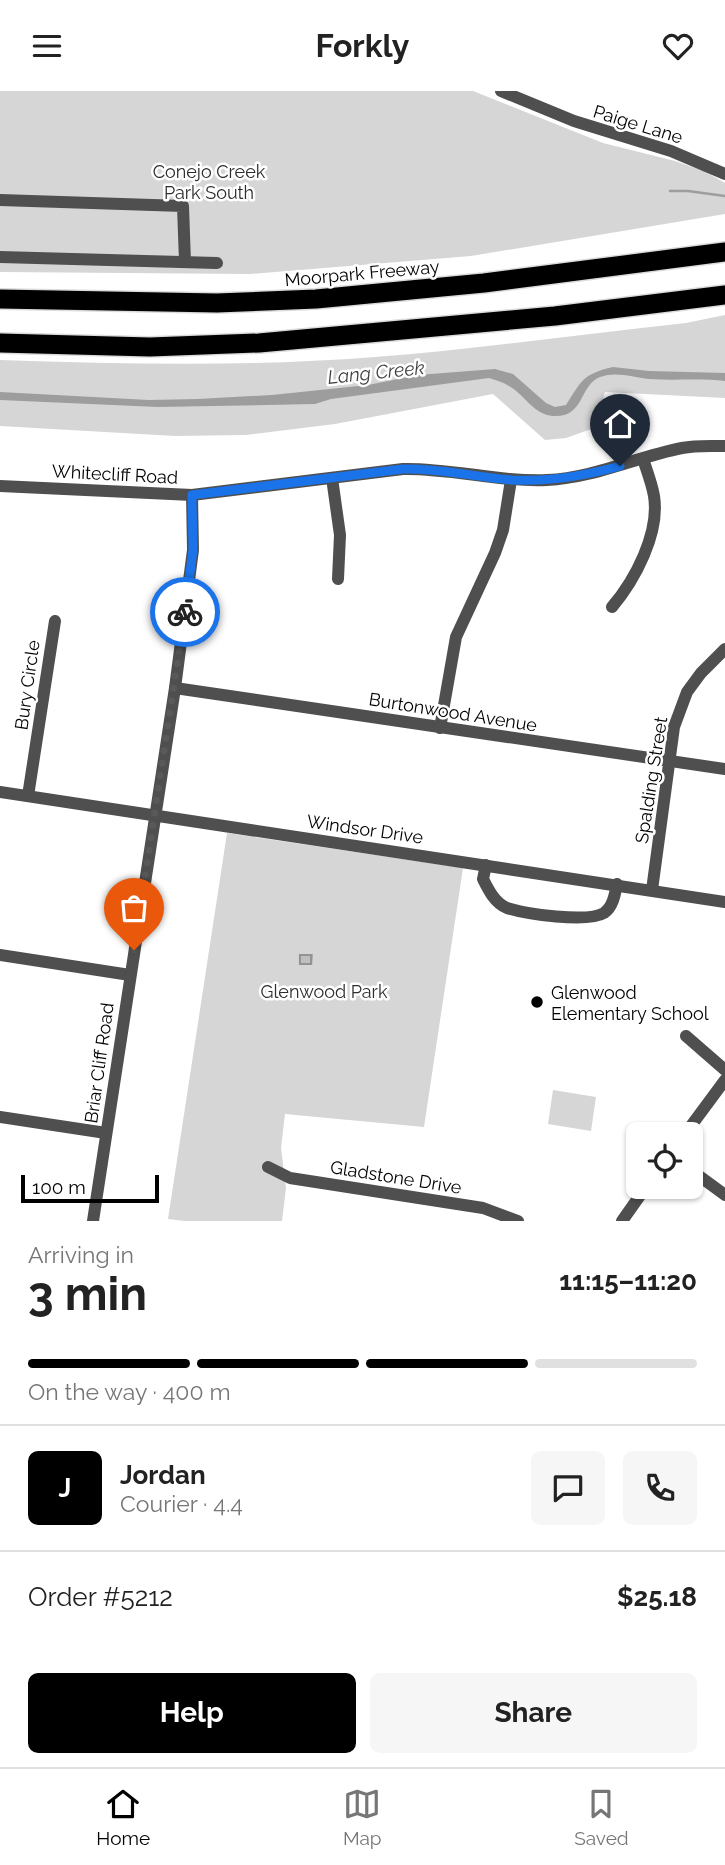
<!DOCTYPE html>
<html lang="en">
<head>
<meta charset="utf-8">
<style>
  body { margin:0; font-family:Raleway,sans-serif; background:#f6f6f6; color:#222; height:100vh; display:flex; flex-direction:column; font-size:26px; white-space:nowrap }
  * { box-sizing:border-box; margin:0 }
  p { font-size:23px; color:#767676 }
  .icon { flex:none; width:38px; height:38px; fill:none; stroke:currentColor; stroke-width:2; stroke-linecap:round; stroke-linejoin:round }
  .map { position:relative; height:1130px; overflow:hidden }
  .side { display:flex; flex-direction:column; background:#fff; flex:1 }
  .side>* { flex:none }
  .buttons { position:absolute; left:626px; top:1031px; display:grid; gap:14px }
  .buttons a { display:grid; place-items:center; width:77px; height:77px; border-radius:10px; background:#fff; box-shadow:0 2px 5px #0004; font-size:35px }
  .scale { position:absolute; left:21px; bottom:18px; width:138px; box-sizing:border-box; padding-left:7px; border:4px solid #000; border-top:0; font-size:19px; line-height:24px; white-space:nowrap; color:#000; -webkit-text-stroke:5px #fff; paint-order:stroke }
  .pin { position:absolute; display:grid; place-items:center; width:60px; height:60px; color:#fff; margin:-72px -30px; border-radius:50% 50% 50% 0; rotate:-45deg; box-shadow:0 0 7px #0007 }
  .pin .icon { rotate:45deg }
  .courier { position:absolute; display:grid; place-items:center; width:70px; height:70px; margin:-35px; border:5px solid #1a73e8; border-radius:50%; background:#fff; color:#222; box-shadow:0 2px 9px #0007 }
  .headline em { font-style:normal; font-weight:700 }
  .headline div { display:flex; flex-direction:column-reverse }
  .headline { display:flex; align-items:center; justify-content:space-between; height:119px; padding:0 28px }
  h1 { font-size:46px; font-weight:700; line-height:52px }
  .bar { display:grid; grid-template-columns:repeat(4,1fr); gap:10px 7px; align-content:center; height:84px; padding:0 28px }
  .bar i { height:9px; border-radius:5px; background:#e0e0e0 }
  .bar .on { background:#000 }
  .bar p { grid-column:span 4 }
  .line { display:flex; align-items:center; gap:18px; padding:0 28px; border-top:2px solid #e0e0e0 }
  .line div { flex:1 }
  .round { display:grid; place-items:center; flex:none; width:74px; height:74px; border-radius:10px; background:#f6f6f6 }
  .action { display:flex; gap:14px; margin-top:auto; padding:14px 28px }
  .action a { flex:1; height:80px; border-radius:10px; background:#000; color:#fff; font-size:28px; font-weight:700; line-height:80px; text-align:center }
  .action a+a { background:#f6f6f6; color:#222 }
  header { display:flex; justify-content:space-between; align-items:center; height:91px; padding:0 28px; background:#fff; font-size:32px; font-weight:700 }
  .dock { display:flex; justify-content:space-around; align-items:center; height:98px; border-top:2px solid #e0e0e0; background:#fff; font-size:19px; color:#767676 }
  .dock a { display:grid; justify-items:center; gap:4px }
  .dock .on { color:#000 }
  .map>svg:first-child { display:block }
  .green { fill:#d6d6d6 }
  .water { fill:#9d9d9d }
  .lines { fill:none; stroke-linecap:round; stroke-linejoin:round }
  .stream { stroke:#9d9d9d; stroke-width:2.5 }
  .building { fill:#bfbfbf; stroke:#939393; stroke-width:2; filter:url(#shadow) }
  .highway-casing { stroke:#dbdbdb; stroke-width:22 }
  .minor { stroke:#4f4f4f; stroke-width:12 }
  .highway { stroke:#000; stroke-width:19 }
  .done { stroke:#595959; stroke-width:7; stroke-dasharray:0 12.6 }
  .route { stroke:#1a73e8; stroke-width:9 }
  .poi-dot { fill:#000; stroke:#fff; stroke-width:2.5 }
  .labels { text-anchor:middle; dominant-baseline:central; stroke-width:5; stroke-linejoin:round; paint-order:stroke }
  .street-label { font-size:18px; fill:#000; stroke:#fff }
  .park-label { font-size:18px; fill:#2d2d2d; stroke:#fff }
  .poi-label { font-size:18px; fill:#000; stroke:#fff; text-anchor:start }
  .water-label { font-size:19px; font-style:italic; fill:#3e3e3e; stroke:#fff }
</style>
</head>
<body>
<header><svg class="icon" aria-label="menu" viewBox="0 0 24 24"><path d="M4 6h16M4 12h16M4 18h16"/></svg>Forkly<svg class="icon" aria-label="heart" viewBox="0 0 24 24"><path d="M12 20l-8-8c-3-5 5-10 8-4 3-6 11-1 8 4z"/></svg></header>
<div class="map">
<svg width="725" height="1130" viewBox="0 0 725 1130">
  <defs>
    <filter id="shadow"><feDropShadow dx="4" dy="-4" stdDeviation="3.5" flood-color="#0004"/></filter>
  </defs>
  <rect width="100%" height="100%" fill="#fff"/>
  <!-- green -->
  <g class="green">
    <path d="M0,0H473L603,52L675,70L704,80L725,92V123L471,165L250,183L0,181Z"/>
    <path d="M725,224V307L605,301L594,337L566,347L545,349L493,303L335,333L246,344L175,345L0,335V269C125,273 250,276 375,266C479,258 582,243 686,232Z"/>
    <path d="M227,742L463,777L424,1036L285,1023L281,1057L286,1097L282,1130H185L168,1128Z"/>
    <path d="M553,999L596,1006L591,1040L548,1033Z"/>
  </g>
  <!-- water -->
  <path class="water" d="M613,276L649,280L725,282V290C700,287 674,290 649,288C632,286 616,280 600,286C579,294 585,327 553,325C534,324 524,303 509,295C503,291 495,289 489,287L331,308L315,313L158,316L0,309V301L149,309L198,308L272,304L368,294L418,284L495,278L513,283L546,312L555,316L566,314C582,289 583,283 613,276Z"/>
  <g class="lines">
    <!-- stream -->
    <path class="stream" d="M670,100H688L725,105"/>
  </g>
  <!-- building -->
  <rect class="building" x="300" y="864" width="11" height="9"/>
  <g class="lines">
    <!-- highway casing -->
    <g class="highway-casing">
      <g id="highway">
        <path d="M0,208L217,212L316,208L484,192L725,161"/>
        <path d="M0,252L150,256L259,252L555,225L725,204"/>
      </g>
    </g>
    <!-- minor -->
    <g class="minor">
      <path d="M501,0L574,30L671,60L725,83"/>
      <path d="M0,109L183,115L185,171"/>
      <path d="M0,166L217,172"/>
      <path d="M332,387L340,444L338,488"/>
      <path d="M0,395L192,404L403,378C451,377 498,391 547,389C594,387 636,366 682,357C696,354 711,355 725,355"/>
      <path d="M612,516C635,489 660,442 654,405C652,393 647,380 643,368"/>
      <path d="M175,597L725,678"/>
      <path d="M440,637L456,546L495,462L503,439L511,389"/>
      <path d="M0,701L725,811"/>
      <path d="M28,705L55,530"/>
      <path d="M486,774L483,788C489,800 495,812 507,817C525,823 588,832 604,822C613,816 615,803 617,793"/>
      <path d="M652,799L674,636L687,601L701,582L725,558"/>
      <path d="M0,864L130,884"/>
      <path d="M686,945L725,979"/>
      <path d="M0,1026L106,1042"/>
      <path d="M685,1043L725,989"/>
      <path d="M268,1076L290,1087L483,1117L518,1130"/>
      <path d="M691,1079L725,1104"/>
      <path d="M93,1130L175,597L193,459L192,404"/>
      <path d="M622,1130L646,1096"/>
    </g>
    <!-- highway -->
    <use href="#highway" class="highway"/>
  </g>
  <g class="lines">
    <!-- done -->
    <path class="done" d="M134,859L185,521"/>
    <!-- route -->
    <path class="route" d="M185,521L193,459L192,404L403,378C439,377 475,386 512,389C549,391 584,385 620,375"/>
  </g>
  <!-- markers -->
  <circle class="poi-dot" cx="537" cy="911" r="7"/>
  <g class="labels">
    <!-- street labels -->
    <g class="street-label">
      <text transform="translate(638 33) rotate(17)">Paige Lane</text>
      <text transform="translate(362 182) rotate(-5)">Moorpark Freeway</text>
      <text transform="translate(115 383) rotate(3)">Whitecliff Road</text>
      <text transform="translate(27 594) rotate(-82)">Bury Circle</text>
      <text transform="translate(453 621) rotate(9)">Burtonwood Avenue</text>
      <text transform="translate(651 689) rotate(-81)">Spalding Street</text>
      <text transform="translate(365 738) rotate(8)">Windsor Drive</text>
      <text transform="translate(99 972) rotate(-82)">Briar Cliff Road</text>
      <text transform="translate(396 1086) rotate(9)">Gladstone Drive</text>
    </g>
    <!-- park labels -->
    <g class="park-label">
      <text x="209" y="80">Conejo Creek<tspan x="209" dy="21">Park South</tspan></text>
      <text x="324" y="900">Glenwood Park</text>
    </g>
    <!-- poi labels -->
    <g class="poi-label">
      <text x="551" y="901">Glenwood<tspan x="551" dy="21">Elementary School</tspan></text>
    </g>
    <!-- water labels -->
    <g class="water-label">
      <text transform="translate(376 281) rotate(-6)">Lang Creek</text>
    </g>
  </g>
</svg>
<div class="buttons">
<a><svg class="icon" aria-label="locate" viewBox="0 0 24 24"><circle cx="12" cy="12" r="6"/><path d="M12 2v4M12 18v4M2 12h4M18 12h4"/></svg></a>
</div>
<div class="scale">100 m</div>
<div class="pin" style="left:134px;top:859px;background:#ea580c"><svg class="icon" aria-label="bag" viewBox="0 0 24 24"><path d="M5 8h14l-1 12H6zM9 8a3 3 0 0 1 6 0"/></svg></div>
<div class="pin" style="left:620px;top:375px;background:#1f2937"><svg class="icon" aria-label="home" viewBox="0 0 24 24"><path d="M3 11l9-7 9 7M6 9v11h12V9"/></svg></div>
<div class="courier" style="left:185px;top:521px"><svg class="icon" aria-label="bike" viewBox="0 0 24 24"><circle cx="6" cy="16" r="4"/><circle cx="18" cy="16" r="4"/><path d="M6 16l4-8h5l3 8M10 8l3 8H6M13 5h3"/></svg></div>
</div>
<section class="side">
<div class="headline"><div><h1>3 min</h1><p>Arriving in</p></div><em>11:15–11:20</em></div>
<div class="bar"><i class="on"></i><i class="on"></i><i class="on"></i><i></i><p>On the way · 400 m</p></div>
<div class="line" style="height:126px"><b class="round" style="background:#000;color:#fff">J</b><div><b>Jordan</b><p>Courier · 4.4</p></div><a class="round"><svg class="icon" aria-label="chat" viewBox="0 0 24 24"><path d="M4 5h16v11H9l-5 4z"/></svg></a><a class="round"><svg class="icon" aria-label="phone" viewBox="0 0 24 24"><path d="M5 4h4l2 5-3 2q2 4 5 5l2-3 5 2v4C11 20 4 13 5 4z"/></svg></a></div>
<div class="line" style="height:91px"><div>Order #5212</div><b>$25.18</b></div>
<div class="action"><a>Help</a><a>Share</a></div>
</section>
<nav class="dock">
<a class="on"><svg class="icon" aria-label="home" viewBox="0 0 24 24"><path d="M3 11l9-7 9 7M6 9v11h12V9"/></svg>Home</a>
<a><svg class="icon" aria-label="map" viewBox="0 0 24 24"><path d="M3 6l6-2 6 2 6-2v14l-6 2-6-2-6 2zM9 4v14M15 6v14"/></svg>Map</a>
<a><svg class="icon" aria-label="saved" viewBox="0 0 24 24"><path d="M7 4h10v16l-5-4-5 4z"/></svg>Saved</a>
</nav>
</body>
</html>
